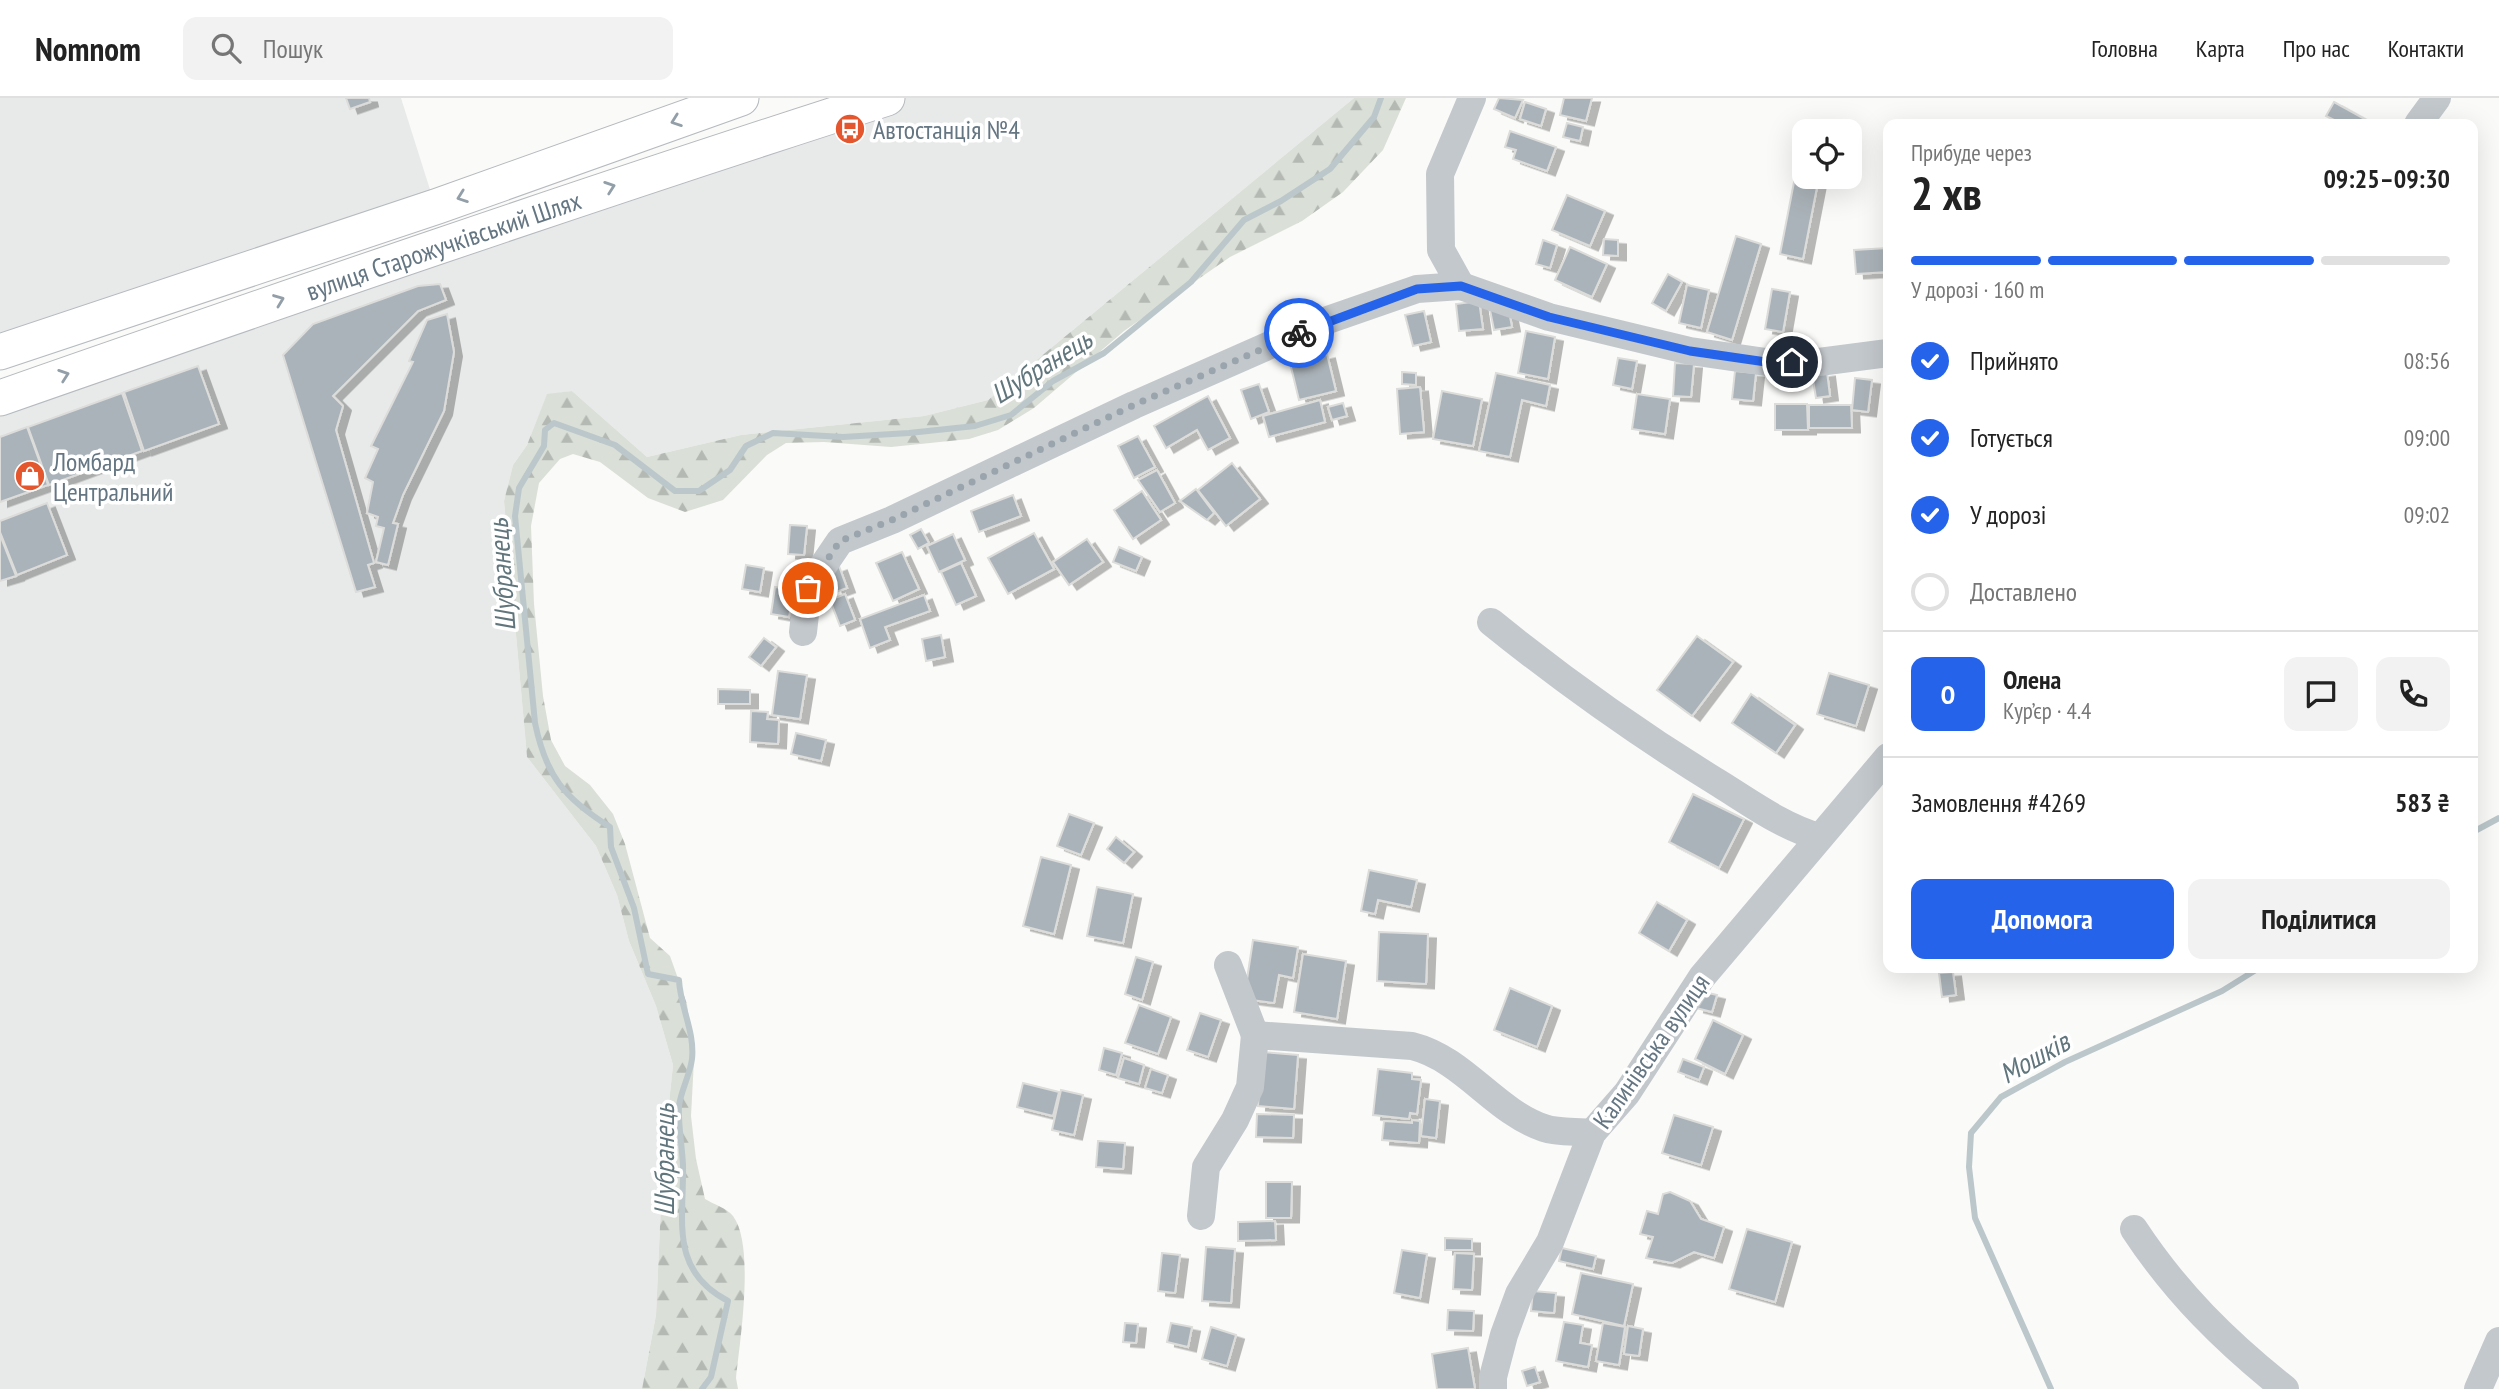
<!DOCTYPE html>
<html lang="uk">
<head>
<meta charset="utf-8">
<style>
  body { margin:0; font-family:"PT Sans Narrow",sans-serif; background:#f2f2f2; color:#222; height:100vh; display:flex; flex-direction:column; font-size:26px; white-space:nowrap }
  * { box-sizing:border-box; margin:0 }
  p { font-size:23px; color:#767676 }
  .icon { flex:none; width:38px; height:38px; fill:none; stroke:currentColor; stroke-width:2; stroke-linecap:round; stroke-linejoin:round }
  .map { position:relative; flex:1; overflow:hidden }
  .details { position:absolute; left:1883px; top:21px; width:595px; height:854px; display:flex; flex-direction:column; background:#fff; border-radius:14px; box-shadow:0 7px 28px #0002 }
  .details>* { flex:none }
  .buttons { position:absolute; left:1792px; top:21px; display:grid; gap:14px }
  .buttons a { display:grid; place-items:center; width:70px; height:70px; border-radius:14px; background:#fff; box-shadow:0 7px 28px #0002; font-size:35px }
  .pin { position:absolute; display:grid; place-items:center; width:60px; height:60px; color:#fff; margin:-30px; border:4px solid #fff; border-radius:50%; box-shadow:0 2px 7px #0007 }
  .courier { position:absolute; display:grid; place-items:center; width:70px; height:70px; margin:-35px; border:5px solid #2563eb; border-radius:50%; background:#fff; color:#222; box-shadow:0 2px 9px #0007 }
  .summary em { font-style:normal; font-weight:700 }
  .summary div { display:flex; flex-direction:column-reverse }
  .summary { display:flex; align-items:center; justify-content:space-between; height:119px; padding:0 28px }
  h1 { font-size:46px; font-weight:700; line-height:52px }
  .bar { display:grid; grid-template-columns:repeat(4,1fr); gap:10px 7px; align-content:center; height:84px; padding:0 28px }
  .bar i { height:9px; border-radius:5px; background:#e0e0e0 }
  .bar .current { background:#2563eb }
  .bar p { grid-column:span 4 }
  .line { display:flex; align-items:center; gap:18px; padding:0 28px; border-top:2px solid #e0e0e0 }
  .line div { flex:1 }
  .round { display:grid; place-items:center; flex:none; width:74px; height:74px; border-radius:14px; background:#f2f2f2 }
  ol { padding:0 28px; list-style:none }
  li { display:flex; align-items:center; gap:21px; height:77px }
  li p { margin-inline-start:auto }
  li .icon { padding:7px; border-radius:50%; background:#2563eb; color:#fff; stroke-width:4 }
  li:last-child { color:#767676 }
  li i { width:38px; height:38px; border:4px solid #e0e0e0; border-radius:50% }
  .button { display:flex; gap:14px; margin-top:auto; padding:14px 28px }
  .button a { flex:1; height:80px; border-radius:14px; background:#2563eb; color:#fff; font-size:28px; font-weight:700; line-height:80px; text-align:center }
  .button a+a { background:#f2f2f2; color:#222 }
  header { display:flex; align-items:center; gap:42px; box-sizing:border-box; height:98px; padding:0 35px; background:#fff; border-bottom:2px solid #e0e0e0 }
  header strong { font-size:33px }
  nav { display:flex; gap:38px; margin-inline-start:auto; font-size:24px }
  .search { width:490px; height:63px; background:#f2f2f2; display:flex; align-items:center; gap:18px; box-sizing:border-box; padding:0 24px; border-radius:14px; color:#767676; font-size:26px }
  .map>svg:first-child { display:block }
  .built { fill:#e8e9e9 }
  .forest { fill:url(#forest-firs) }
  .lines { fill:none; stroke-linecap:round; stroke-linejoin:round }
  .stream { stroke:#bbc7cb; stroke-width:6 }
  .building { fill:#aab3b9; stroke:#dcdcda; stroke-width:2; filter:url(#shadow) }
  .major-casing { stroke:#b5babe; stroke-width:37 }
  .minor { stroke:#c3c8cc; stroke-width:28 }
  .major { stroke:#fff; stroke-width:35 }
  .oneway { stroke:#939fa8 }
  .done { stroke:#99a4ac; stroke-width:7; stroke-dasharray:0 12.6 }
  .route { stroke:#2563eb; stroke-width:9 }
  .labels { text-anchor:middle; dominant-baseline:central; stroke-width:7; stroke-linejoin:round; paint-order:stroke }
  .poi-label { font-size:26px; fill:#657683; stroke:#fff; text-anchor:start }
  .street-label { font-size:26px; fill:#657683; stroke:#fff }
  .water-label { font-size:28px; font-style:italic; fill:#60757c; stroke:#fff }
</style>
</head>
<body>
<header>
<strong>Nomnom</strong>
<div class="search"><svg class="icon" aria-label="search" viewBox="0 0 24 24"><circle cx="10" cy="10" r="6"/><path d="M15 15l6 6"/></svg>Пошук</div>
<nav><a>Головна</a><a>Карта</a><a>Про нас</a><a>Контакти</a></nav>
</header>
<div class="map">
<svg width="2499" height="1291" viewBox="0 0 2499 1291">
  <defs>
    <pattern id="forest-firs" width="22" height="20" patternUnits="userSpaceOnUse" patternTransform="scale(1.75)"><rect width="22" height="20" fill="#dadfd7"/><path d="M5 1l3.5 6h-7zM16 11l3.5 6h-7z" fill="#b4b9b4"/></pattern>
    <filter id="shadow"><feDropShadow dx="8" dy="4.5" stdDeviation="0" flood-color="#0004"/></filter>
  </defs>
  <rect width="100%" height="100%" fill="#fafaf8"/>
  <!-- built -->
  <g class="built">
    <path d="M0,0H401L433,101L0,248Z"/>
    <path d="M858,0H1354L988,302L924,318L741,337L647,359L572,293L547,297L527,347L513,367L504,403L527,659L596,748L617,797L629,843L656,908L673,967L663,1062L656,1217L642,1291H0V287Z"/>
  </g>
  <!-- forest -->
  <path class="forest" d="M1354,0H1406L1383,52L1343,94L1302,123L1230,159L1124,233L1034,310L998,332L969,341L891,349L824,344L786,345L767,357L723,402L685,414L648,400L600,364L573,356L560,361L539,385L531,428L534,506L543,598L551,642L565,668L590,687L613,716L625,746L650,840L670,858L687,906L694,962L691,1018L696,1061L705,1101C713,1106 727,1110 733,1118C755,1147 740,1243 736,1280L738,1291H642L656,1217L663,1062L673,967L656,908L629,843L617,797L596,748L527,659L504,403L513,367L527,347L547,296L572,293L647,359L741,337L924,318L988,302Z"/>
  <g class="lines">
    <!-- stream -->
    <g class="stream">
      <path d="M2473,734L2499,720"/>
      <path d="M702,1291L711,1279L728,1203C669,1172 684,1123 683,1067C682,1047 678,1027 679,1008C681,992 690,977 692,961C695,934 680,908 679,882L648,876L634,810L611,749L610,729C564,700 546,678 535,625L515,418L519,390L544,348L545,332L554,325L615,347L675,393H699L730,372L746,348L773,335L843,339L909,335L975,328L1011,317L1053,283L1104,255L1191,184L1244,122L1281,103L1330,71L1374,19L1381,0"/>
      <path d="M2051,1291L1975,1120L1969,1069L1971,1035L2001,999L2065,964L2222,893L2259,870"/>
    </g>
  </g>
  <!-- building -->
  <g class="building">
    <path d="M346,0H369L370,4L350,11Z"/>
    <path d="M1499,0L1523,2L1515,20L1494,11Z"/>
    <path d="M1564,0H1592L1586,23L1560,17Z"/>
    <path d="M1525,4L1546,11L1541,28L1520,21Z"/>
    <path d="M2334,4L2372,25V26H2342L2326,18Z"/>
    <path d="M1567,25L1583,29L1580,43L1563,39Z"/>
    <path d="M1510,33L1556,49L1547,73L1513,61L1516,52L1505,49Z"/>
    <path d="M1795,79L1818,84L1803,161L1780,156Z"/>
    <path d="M1567,97L1605,113L1590,148L1552,132Z"/>
    <path d="M1736,138L1761,146L1732,242L1707,234Z"/>
    <path d="M1604,141L1618,142V158L1603,157Z"/>
    <path d="M1543,142L1557,147L1550,170L1536,166Z"/>
    <path d="M1570,149L1607,166L1592,199L1555,182Z"/>
    <path d="M1888,150V174L1856,176L1854,152Z"/>
    <path d="M1668,176L1682,184L1666,213L1652,205Z"/>
    <path d="M440,186L446,202L418,213L333,298L343,308L336,332L374,465L368,467L375,489L356,494L283,257L313,226L418,188Z"/>
    <path d="M1687,187L1709,192L1701,230L1679,225Z"/>
    <path d="M1772,191L1790,194L1783,234L1765,231Z"/>
    <path d="M1479,203L1483,231L1459,233L1456,206Z"/>
    <path d="M1508,208L1512,229L1494,232L1490,212Z"/>
    <path d="M1424,213L1431,244L1413,248L1405,217Z"/>
    <path d="M447,216L454,254L444,313L403,397L393,425L398,426L388,467L376,464L384,430L376,428L378,419L367,415L373,384L365,380L378,351L371,348L413,264L409,263L427,222Z"/>
    <path d="M1526,233L1555,239L1548,281L1518,275Z"/>
    <path d="M1327,256L1336,293L1299,302L1290,265Z"/>
    <path d="M1618,260L1637,263L1632,291L1613,287Z"/>
    <path d="M1675,265L1694,266L1691,299L1673,298Z"/>
    <path d="M198,268L219,326L144,353L124,294Z"/>
    <path d="M1735,273L1756,275L1753,303L1732,301Z"/>
    <path d="M1402,274L1416,275V287L1402,286Z"/>
    <path d="M1827,274L1830,298L1816,300L1812,276Z"/>
    <path d="M1496,275L1550,287L1546,308L1522,302L1510,359L1479,353Z"/>
    <path d="M1855,280L1872,282L1868,314L1852,312Z"/>
    <path d="M1259,286L1269,314L1251,321L1241,292Z"/>
    <path d="M1420,289L1424,334L1400,336L1397,291Z"/>
    <path d="M1442,293L1482,301L1473,348L1433,341Z"/>
    <path d="M122,295L142,353L49,387L28,329Z"/>
    <path d="M1637,296L1670,301L1665,336L1632,331Z"/>
    <path d="M1208,298L1230,340L1208,352L1197,332L1166,350L1154,328Z"/>
    <path d="M1320,302L1325,324L1269,339L1263,318Z"/>
    <path d="M1343,305L1347,318L1332,322L1328,309Z"/>
    <path d="M1775,306H1807L1808,332H1775Z"/>
    <path d="M1809,307H1851L1852,330H1809Z"/>
    <path d="M27,329L48,387L0,404V339Z"/>
    <path d="M1138,338L1155,369L1134,380L1118,348Z"/>
    <path d="M1232,365L1260,401L1226,428L1198,392Z"/>
    <path d="M1157,372L1175,405L1160,414L1138,382Z"/>
    <path d="M1196,391L1214,415L1207,422L1180,403Z"/>
    <path d="M1142,393L1161,422L1133,441L1114,412Z"/>
    <path d="M1013,397L1021,418L979,434L971,413Z"/>
    <path d="M47,405L67,457L17,477L0,434V423Z"/>
    <path d="M790,427L807,428L804,457L788,456Z"/>
    <path d="M921,431L929,445L918,451L910,437Z"/>
    <path d="M1034,435L1054,471L1008,496L988,460Z"/>
    <path d="M953,436L965,462L939,474L927,448Z"/>
    <path d="M0,437L16,478L0,483Z"/>
    <path d="M1087,441L1103,464L1069,487L1053,464Z"/>
    <path d="M1119,449L1142,459L1136,473L1113,464Z"/>
    <path d="M902,454L919,491L893,503L876,465Z"/>
    <path d="M961,465L976,498L956,507L941,474Z"/>
    <path d="M746,467L764,470L760,494L742,491Z"/>
    <path d="M839,468L847,490L836,494L828,472Z"/>
    <path d="M786,472L801,475L799,488L783,485Z"/>
    <path d="M775,489L794,492L789,519L771,516Z"/>
    <path d="M845,496L855,522L840,528L830,502Z"/>
    <path d="M924,497L930,513L885,529L890,542L870,550L860,521Z"/>
    <path d="M941,537L945,559L926,563L922,541Z"/>
    <path d="M1697,538L1733,564L1692,618L1657,592Z"/>
    <path d="M764,540L776,549L761,568L749,559Z"/>
    <path d="M778,573L807,577L800,621L772,617Z"/>
    <path d="M1829,575L1869,587L1856,628L1817,616Z"/>
    <path d="M718,591L750,592V606H718Z"/>
    <path d="M1751,596L1795,627L1776,655L1732,625Z"/>
    <path d="M751,613L768,614L767,621L779,622L778,646L750,644Z"/>
    <path d="M796,635L826,642L821,663L791,656Z"/>
    <path d="M1693,696L1744,721L1719,770L1669,744Z"/>
    <path d="M1069,716L1094,725L1081,757L1057,748Z"/>
    <path d="M1116,739L1134,754L1124,765L1107,751Z"/>
    <path d="M1041,759L1071,767L1054,836L1023,828Z"/>
    <path d="M1369,772L1417,782L1411,809L1378,802L1375,816L1361,813Z"/>
    <path d="M1097,789L1133,796L1123,845L1087,838Z"/>
    <path d="M1657,804L1687,822L1669,853L1639,835Z"/>
    <path d="M1379,834L1428,836L1426,886L1377,883Z"/>
    <path d="M1253,842L1298,849L1293,880L1279,877L1274,905L1244,901Z"/>
    <path d="M1303,856L1346,863L1337,921L1294,914Z"/>
    <path d="M1136,859L1153,864L1142,902L1125,896Z"/>
    <path d="M1953,874L1956,897L1942,899L1939,875Z"/>
    <path d="M1510,890L1552,908L1537,949L1494,932Z"/>
    <path d="M1700,893L1717,897L1712,914L1696,910Z"/>
    <path d="M1139,907L1171,919L1158,956L1125,945Z"/>
    <path d="M1200,915L1221,922L1208,959L1187,952Z"/>
    <path d="M1713,922L1743,937L1725,976L1695,961Z"/>
    <path d="M1104,950L1122,955L1116,977L1099,972Z"/>
    <path d="M1262,954L1298,957L1294,1011L1258,1008Z"/>
    <path d="M1124,960L1144,967L1139,986L1118,980Z"/>
    <path d="M1683,961L1704,969L1699,982L1678,974Z"/>
    <path d="M1151,971L1168,977L1162,995L1145,990Z"/>
    <path d="M1378,971L1412,975V981L1421,982L1417,1016L1410,1015L1409,1021L1373,1017Z"/>
    <path d="M1023,985L1059,994L1053,1018L1017,1009Z"/>
    <path d="M1061,992L1083,997L1074,1037L1052,1032Z"/>
    <path d="M1425,1001L1440,1003L1436,1040L1421,1038Z"/>
    <path d="M1257,1016L1294,1017L1293,1040L1256,1039Z"/>
    <path d="M1674,1017L1713,1029L1701,1067L1662,1055Z"/>
    <path d="M1412,1022L1420,1023L1419,1045L1382,1042L1384,1023L1412,1025Z"/>
    <path d="M1098,1043L1125,1045L1123,1071L1096,1069Z"/>
    <path d="M1266,1084H1292L1291,1120H1266Z"/>
    <path d="M1670,1094L1690,1103L1701,1121L1724,1129L1714,1160L1694,1154L1672,1165L1646,1160L1653,1139L1640,1136L1647,1113L1658,1116L1663,1096Z"/>
    <path d="M1275,1123L1276,1142L1238,1143V1124Z"/>
    <path d="M1747,1131L1792,1144L1775,1204L1729,1191Z"/>
    <path d="M1445,1140L1472,1141V1152H1445Z"/>
    <path d="M1206,1149L1235,1151L1231,1205L1202,1203Z"/>
    <path d="M1562,1150L1596,1158L1593,1171L1559,1163Z"/>
    <path d="M1402,1152L1427,1156L1420,1200L1394,1195Z"/>
    <path d="M1162,1155L1180,1157L1175,1195L1158,1193Z"/>
    <path d="M1455,1155L1474,1156L1472,1192L1453,1191Z"/>
    <path d="M1581,1175L1633,1186L1624,1228L1572,1216Z"/>
    <path d="M1533,1193L1556,1195L1554,1215L1531,1213Z"/>
    <path d="M1448,1212L1474,1213L1473,1233L1447,1232Z"/>
    <path d="M1564,1224L1583,1227L1580,1245L1592,1247L1588,1269L1556,1263Z"/>
    <path d="M1125,1225L1138,1226L1136,1245L1123,1244Z"/>
    <path d="M1171,1225L1192,1229L1188,1249L1167,1244Z"/>
    <path d="M1603,1225L1625,1229L1619,1267L1596,1263Z"/>
    <path d="M1628,1228L1643,1231L1639,1258L1624,1256Z"/>
    <path d="M1211,1229L1236,1237L1227,1268L1202,1261Z"/>
    <path d="M1468,1250L1475,1291H1437L1432,1256Z"/>
    <path d="M1535,1269L1540,1284L1527,1288L1522,1273Z"/>
  </g>
  <g class="lines">
    <!-- major casing -->
    <g class="major-casing">
      <g id="major">
        <path d="M0,254L438,108L741,0"/>
        <path id="s1" d="M0,300C295,197 590,95 887,0"/>
      </g>
    </g>
    <!-- minor -->
    <g class="minor">
      <path d="M2418,26L2437,0"/>
      <path d="M1461,188L1549,219L1690,253L1766,264H1819L1888,255"/>
      <path d="M1491,524C1564,583 1640,637 1720,686C1752,706 1782,728 1819,739"/>
      <path d="M803,534L808,490L840,443L892,422L1134,307L1322,224L1417,191L1461,188L1441,152L1440,76L1472,0"/>
      <path d="M1228,867L1255,937"/>
      <path d="M1201,1118L1206,1069L1235,1022L1250,989L1255,937L1412,948C1464,961 1494,1013 1544,1030C1558,1035 1578,1033 1592,1035"/>
      <path d="M2134,1131C2176,1195 2226,1244 2285,1291"/>
      <path d="M1493,1291V1279L1504,1237L1519,1196L1550,1144L1592,1035L1627,995L1702,879L1888,659"/>
      <path d="M2478,1291L2499,1243"/>
    </g>
    <!-- major -->
    <use href="#major" class="major"/>
  </g>
  <!-- one-way arrows -->
  <defs><path id="oneway-chevron" d="M-2-3.5L2.5 0L-2 3.5" fill="none" stroke-width="1.6" stroke-linecap="round" stroke-linejoin="round" transform="scale(1.75)"/></defs>
  <g class="oneway">
    <use href="#oneway-chevron" transform="translate(676 23) rotate(160)"/>
    <use href="#oneway-chevron" transform="translate(610 89) rotate(-19)"/>
    <use href="#oneway-chevron" transform="translate(462 99) rotate(160)"/>
    <use href="#oneway-chevron" transform="translate(279 202) rotate(-21)"/>
    <use href="#oneway-chevron" transform="translate(64 277) rotate(-19)"/>
  </g>
  <g class="lines">
    <!-- done -->
    <path class="done" d="M808,490L840,443L892,422L1134,307L1299,235"/>
    <!-- route -->
    <path class="route" d="M1299,235L1417,191L1461,188L1549,219L1690,253L1766,264H1792"/>
  </g>
  <!-- icons -->
  <defs>
    <g id="bus-disc" transform="scale(1.575)"><circle r="9.5" fill="#e4572e" stroke="#fff"/><path d="M-5-6H5V4H4V6H2V4H-2V6H-4V4H-5ZM-3.5-4V0h7V-4ZM-3.5 1.2v1.5H-2V1.2ZM2 1.2v1.5H3.5V1.2Z" fill="#fff"/></g>
    <g id="shop-disc" transform="scale(1.575)"><circle r="9.5" fill="#e4572e" stroke="#fff"/><path d="M-5-2.5h2.3a2.7 3.5 0 0 1 5.4 0H5L5.5 6h-11ZM-1.5-2.5h3a1.5 2.3 0 0 0-3 0Z" fill="#fff"/></g>
  </defs>
  <g fill-rule="evenodd">
    <use href="#bus-disc" x="850" y="31"/>
    <use href="#shop-disc" x="30" y="378"/>
  </g>
  <g class="labels">
    <!-- poi labels -->
    <g class="poi-label">
      <text x="873" y="31">Автостанція №4</text>
      <text x="53" y="363">Ломбард<tspan x="53" dy="30">Центральний</tspan></text>
    </g>
    <!-- street labels -->
    <g class="street-label">
      <text stroke="none"><textPath href="#s1" startOffset="469">вулиця Старожучківський Шлях</textPath></text>
      <text transform="translate(1651 953) rotate(-55)">Калинівська вулиця</text>
    </g>
    <!-- water labels -->
    <g class="water-label">
      <text transform="translate(1041 268) rotate(-32)">Шубранець</text>
      <text transform="translate(501 477) rotate(-94)">Шубранець</text>
      <text transform="translate(2034 959) rotate(-29)">Мошків</text>
      <text transform="translate(663 1062) rotate(-90)">Шубранець</text>
    </g>
  </g>
</svg>
<div class="buttons">
<a><svg class="icon" aria-label="locate" viewBox="0 0 24 24"><circle cx="12" cy="12" r="6"/><path d="M12 2v4M12 18v4M2 12h4M18 12h4"/></svg></a>
</div>
<div class="pin" style="left:808px;top:490px;background:#ea580c"><svg class="icon" aria-label="bag" viewBox="0 0 24 24"><path d="M5 8h14l-1 12H6zM9 8a3 3 0 0 1 6 0"/></svg></div>
<div class="pin" style="left:1792px;top:264px;background:#1f2937"><svg class="icon" aria-label="home" viewBox="0 0 24 24"><path d="M3 11l9-7 9 7M6 9v11h12V9"/></svg></div>
<div class="courier" style="left:1299px;top:235px"><svg class="icon" aria-label="bike" viewBox="0 0 24 24"><circle cx="6" cy="16" r="4"/><circle cx="18" cy="16" r="4"/><path d="M6 16l4-8h5l3 8M10 8l3 8H6M13 5h3"/></svg></div>
<section class="details">
<div class="summary"><div><h1>2 хв</h1><p>Прибуде через</p></div><em>09:25–09:30</em></div>
<div class="bar"><i class="current"></i><i class="current"></i><i class="current"></i><i></i><p>У дорозі · 160 m</p></div>
<ol>
<li><svg class="icon" aria-label="check" viewBox="0 0 24 24"><path d="M5 12l5 5 9-10"/></svg>Прийнято<p>08:56</p></li>
<li><svg class="icon" aria-label="check" viewBox="0 0 24 24"><path d="M5 12l5 5 9-10"/></svg>Готується<p>09:00</p></li>
<li><svg class="icon" aria-label="check" viewBox="0 0 24 24"><path d="M5 12l5 5 9-10"/></svg>У дорозі<p>09:02</p></li>
<li><i></i>Доставлено</li>
</ol>
<div class="line" style="height:126px"><b class="round" style="background:#2563eb;color:#fff">О</b><div><b>Олена</b><p>Кур’єр · 4.4</p></div><a class="round"><svg class="icon" aria-label="chat" viewBox="0 0 24 24"><path d="M4 5h16v11H9l-5 4z"/></svg></a><a class="round"><svg class="icon" aria-label="phone" viewBox="0 0 24 24"><path d="M5 4h4l2 5-3 2q2 4 5 5l2-3 5 2v4C11 20 4 13 5 4z"/></svg></a></div>
<div class="line" style="height:91px"><div>Замовлення #4269</div><b>583 ₴</b></div>
<div class="button"><a>Допомога</a><a>Поділитися</a></div>
</section>
</div>
</body>
</html>
